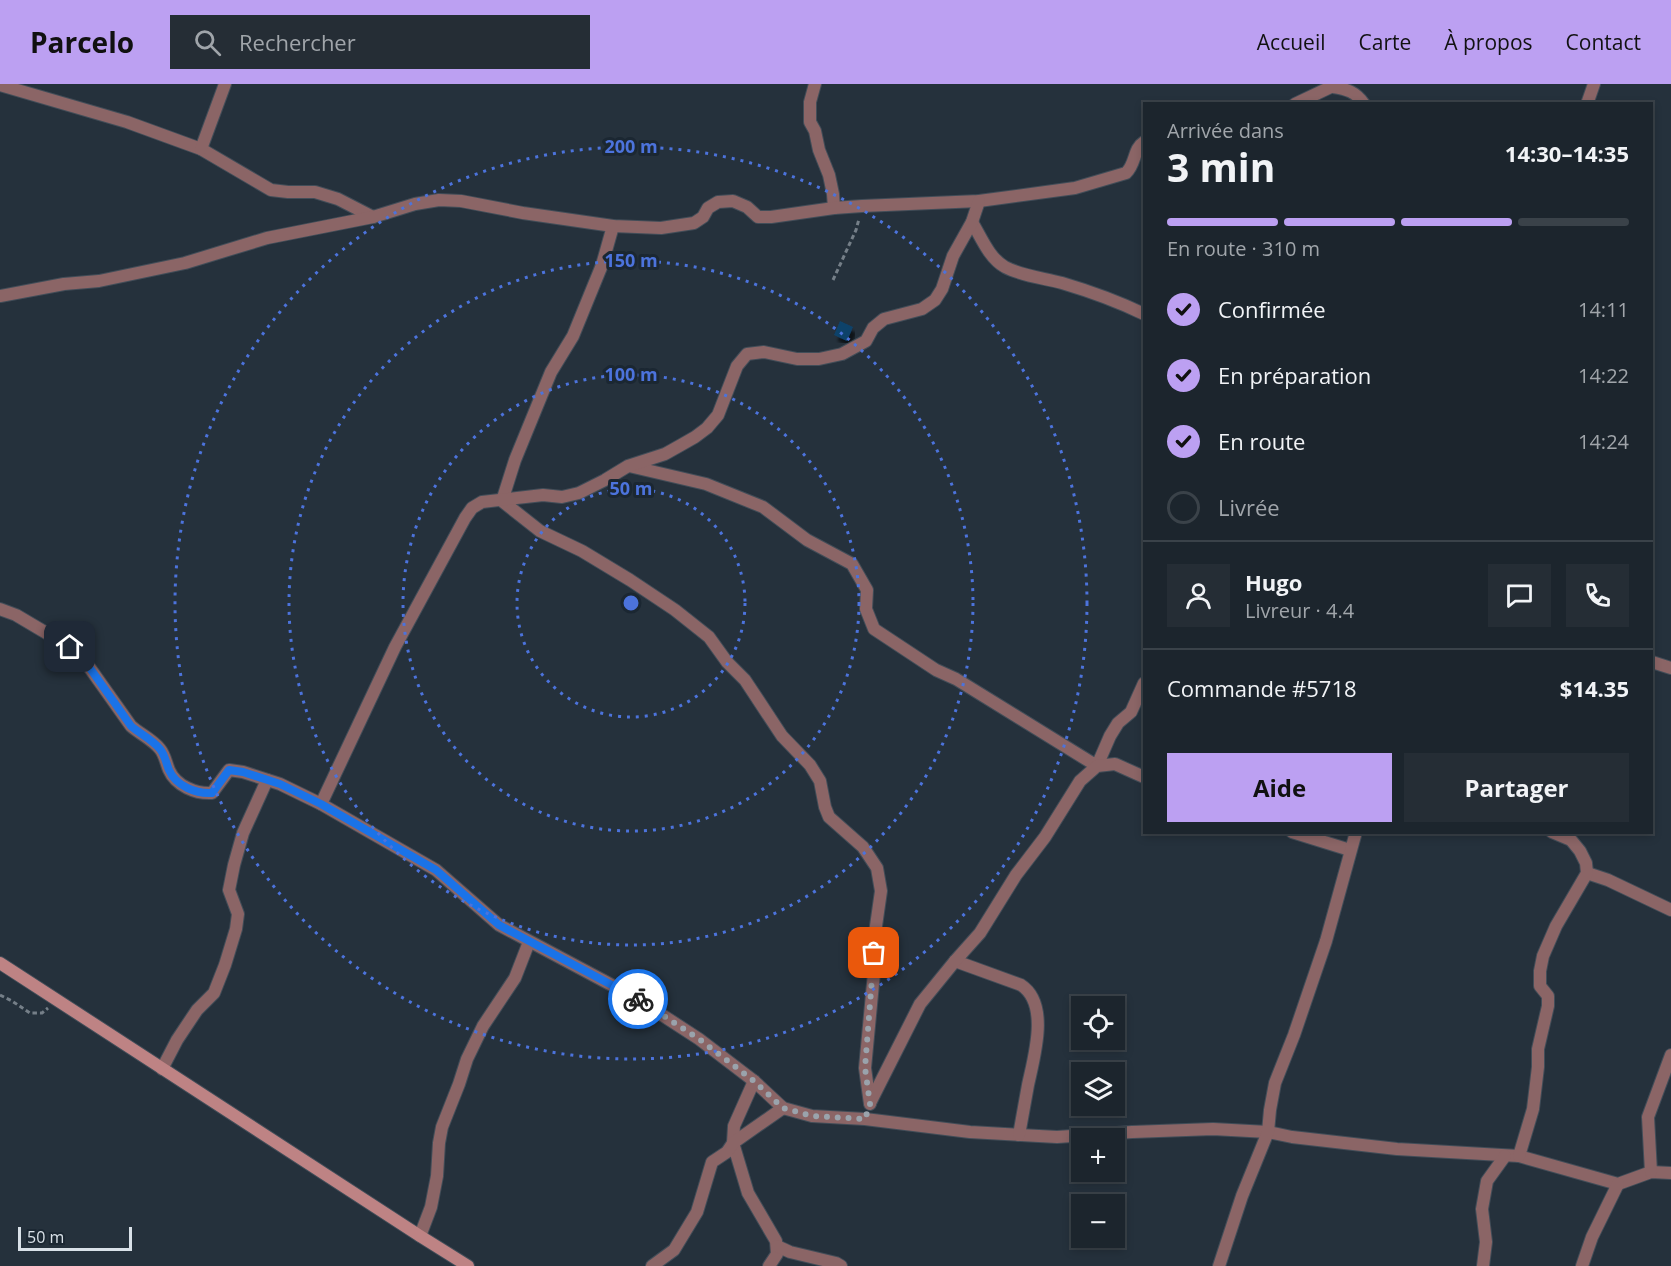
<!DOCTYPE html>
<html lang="fr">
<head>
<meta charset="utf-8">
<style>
  body { margin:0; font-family:"Open Sans",sans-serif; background:#252d35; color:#f1f3f6; height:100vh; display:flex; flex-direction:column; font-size:22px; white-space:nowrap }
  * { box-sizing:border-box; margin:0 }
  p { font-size:20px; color:#a0a5aa }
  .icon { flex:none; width:33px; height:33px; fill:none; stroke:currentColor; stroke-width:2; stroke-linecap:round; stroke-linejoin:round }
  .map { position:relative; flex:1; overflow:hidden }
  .panel { position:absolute; left:1143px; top:18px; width:510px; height:732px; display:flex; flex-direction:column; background:#1c252d; border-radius:0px; box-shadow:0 3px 9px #0003,0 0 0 2px #3a4249 }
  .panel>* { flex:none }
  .controls { position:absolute; left:1071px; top:912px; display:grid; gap:12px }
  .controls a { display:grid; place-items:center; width:54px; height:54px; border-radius:0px; background:#1c252d; box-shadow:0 3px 9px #0003,0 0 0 2px #3a4249; font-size:30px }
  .scale { position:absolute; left:18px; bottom:15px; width:114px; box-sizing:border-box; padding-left:6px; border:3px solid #d9e1e8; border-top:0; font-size:16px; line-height:21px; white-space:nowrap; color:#d9e1e8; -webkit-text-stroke:4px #1b2732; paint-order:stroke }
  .pin { position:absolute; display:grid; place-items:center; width:51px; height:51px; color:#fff; margin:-26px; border-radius:12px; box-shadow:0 3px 9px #0006 }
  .courier { position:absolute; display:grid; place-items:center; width:60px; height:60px; margin:-30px; border:4px solid #1a73e8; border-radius:50%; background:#fff; color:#222; box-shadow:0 2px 8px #0007 }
  .overview em { font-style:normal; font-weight:700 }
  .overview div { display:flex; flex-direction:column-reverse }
  .overview { display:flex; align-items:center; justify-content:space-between; height:102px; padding:0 24px }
  h1 { font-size:39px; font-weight:700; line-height:45px }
  .bar { display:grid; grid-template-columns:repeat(4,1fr); gap:9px 6px; align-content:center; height:72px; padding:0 24px }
  .bar i { height:8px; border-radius:4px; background:#3a4249 }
  .bar .on { background:#bca0f2 }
  .bar p { grid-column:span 4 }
  .line { display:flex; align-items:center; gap:15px; padding:0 24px; border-top:2px solid #3a4249 }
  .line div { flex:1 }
  .round { display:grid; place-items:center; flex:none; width:63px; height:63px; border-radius:0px; background:#252d35 }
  ol { padding:0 24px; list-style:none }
  li { display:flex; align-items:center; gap:18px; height:66px }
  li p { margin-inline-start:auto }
  li .icon { padding:6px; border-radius:50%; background:#bca0f2; color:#111; stroke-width:4 }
  li:last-child { color:#a0a5aa }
  li i { width:33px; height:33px; border:3px solid #3a4249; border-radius:50% }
  .cta { display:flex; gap:12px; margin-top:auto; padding:12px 24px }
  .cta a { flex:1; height:69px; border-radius:0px; background:#bca0f2; color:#111; font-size:24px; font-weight:700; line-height:69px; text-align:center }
  .cta a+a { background:#252d35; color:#f1f3f6 }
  header { display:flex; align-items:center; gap:36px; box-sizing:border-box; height:84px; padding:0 30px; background:#bca0f2; color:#111 }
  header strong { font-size:28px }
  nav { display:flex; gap:33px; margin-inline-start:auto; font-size:21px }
  .search { width:420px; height:54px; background:#252d35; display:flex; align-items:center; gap:15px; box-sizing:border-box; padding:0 21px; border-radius:0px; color:#a0a5aa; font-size:22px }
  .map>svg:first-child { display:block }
  .building { fill:#0e426a; filter:url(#shadow) }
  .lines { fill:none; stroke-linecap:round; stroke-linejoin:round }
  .minor-casing { stroke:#424d58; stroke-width:14 }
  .secondary-casing { stroke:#424d58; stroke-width:14 }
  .path { stroke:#757f88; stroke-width:3; stroke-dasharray:4.5 3; stroke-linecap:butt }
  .minor { stroke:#8b6566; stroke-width:12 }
  .secondary { stroke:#be8384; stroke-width:12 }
  .done { stroke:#9aa3ac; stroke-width:6; stroke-dasharray:0 10.8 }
  .route { stroke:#1a73e8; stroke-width:8 }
  .ring { fill:none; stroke:#4c73dc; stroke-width:3; stroke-dasharray:3 6 }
  .centre { fill:#4c73dc; stroke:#1b2732; stroke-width:3 }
  .ring-label { font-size:18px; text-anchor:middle; font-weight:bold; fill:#4c73dc; stroke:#1b2732; stroke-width:6; stroke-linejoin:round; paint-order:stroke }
</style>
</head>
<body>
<header>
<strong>Parcelo</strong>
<div class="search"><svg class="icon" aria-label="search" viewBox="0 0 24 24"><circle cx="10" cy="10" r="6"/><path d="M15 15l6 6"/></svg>Rechercher</div>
<nav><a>Accueil</a><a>Carte</a><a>À propos</a><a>Contact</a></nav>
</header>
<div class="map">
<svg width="1671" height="1182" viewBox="0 0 1671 1182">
  <defs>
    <filter id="shadow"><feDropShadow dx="3.5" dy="6" stdDeviation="1.5" flood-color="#0009"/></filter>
  </defs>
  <rect width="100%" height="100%" fill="#25313c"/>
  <!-- building -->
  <path class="building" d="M840,237L853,243L847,257L834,251Z"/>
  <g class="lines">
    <!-- minor casing -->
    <g class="minor-casing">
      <g id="minor">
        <path d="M815,0L810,18V38L815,47L819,66L829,91L833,110L834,124"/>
        <path d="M0,1L127,38L201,65L271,106L288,108H315L338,115L373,133"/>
        <path d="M1333,3C1347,5 1356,8 1364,20"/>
        <path d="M1295,20L1337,0"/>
        <path d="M1587,20L1594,0"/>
        <path d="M201,65L225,0"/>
        <path d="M972,138C981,153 989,174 1005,183C1022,192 1044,194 1062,199C1089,207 1119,218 1144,230"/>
        <path d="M613,142L602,181L573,252L551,288L515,376L502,417L540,447L582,467L630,496L675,526L709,553L727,578L745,596L782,652L810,681L820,697L825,723L829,733L863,763L877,784L881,807L875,849L874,889L865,984L870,1020"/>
        <path d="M0,212L64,200L99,197L185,179L267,154L373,133L415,120L439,116L461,117L523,129L613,142L661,144L694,139L703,133L708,124L718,118L733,117L747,123L758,133H771L834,124L862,122L979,117L1075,104L1126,89C1136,80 1133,65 1144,58"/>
        <path d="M629,382L706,400L763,423L807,456L852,480L867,506L866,525L874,545L936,586L956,595L1097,682L1110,652L1118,639L1131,628L1144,599"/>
        <path d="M0,525L16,531L70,563L82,573L131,642C140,650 152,655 160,665C165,671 166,679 169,686C176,702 196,710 212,709L229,686L243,688L280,700L321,720L436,786L499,841L636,914L699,955L754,997L783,1024L812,1032L865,1035L970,1048L1057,1053L1132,1048L1213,1045L1268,1048L1292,1053L1397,1065L1519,1072L1618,1100L1651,1088L1671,1089"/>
        <path d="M1652,578L1671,584"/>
        <path d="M321,720L395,563L465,434L472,424L482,418L543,411L562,413L579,409L605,396L628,382L665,370L681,361L695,353L707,344L718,331L737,282L747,270L764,268L797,275H819L842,270L866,257L873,244L884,235L922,225L935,216L942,205L953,172L972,138L979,117"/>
        <path d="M1292,748L1350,766"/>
        <path d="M1587,789L1608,796L1671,826"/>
        <path d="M955,877L1021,901C1050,920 1034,973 1028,1001C1025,1018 1022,1034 1019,1051"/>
        <path d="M162,985L177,956L197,926L214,909L225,881L236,845L238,830L229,806L234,781L243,749L267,696"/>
        <path d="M754,997L734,1042L733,1059L748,1109L776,1157L777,1170L769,1182"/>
        <path d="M870,1019L920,920L955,877L980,849L1016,791L1045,753L1080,697L1097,682L1115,680L1144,693"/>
        <path d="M1519,1072L1533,1025L1538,983V965L1548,922V912L1540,902V887L1543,872L1556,842L1587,789L1586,779L1580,767L1571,756L1552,748"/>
        <path d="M1651,1088L1648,1033L1671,971"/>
        <path d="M420,1152L431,1123L437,1092L439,1059L442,1043L459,1000L467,975L483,942L515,894L529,858"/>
        <path d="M777,1162L790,1168L836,1179L841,1182"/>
        <path d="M652,1182L674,1166L697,1128L712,1078L727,1068L733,1059L783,1024"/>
        <path d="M1219,1182L1242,1112L1268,1048L1270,1026L1275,999L1294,951L1326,857L1356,748"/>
        <path d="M1483,1182L1486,1158L1482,1125L1487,1097L1505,1072"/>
        <path d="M1582,1182L1592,1153L1618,1100"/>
      </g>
    </g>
    <!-- secondary casing -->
    <g class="secondary-casing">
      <path id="secondary" d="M0,879L420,1152L468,1182"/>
    </g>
    <!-- path -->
    <g class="path">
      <path d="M833,196L856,146L859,135"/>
      <path d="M0,911L12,917L30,929H42L48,924"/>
    </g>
    <!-- minor -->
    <use href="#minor" class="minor"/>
    <!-- secondary -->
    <use href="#secondary" class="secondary"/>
  </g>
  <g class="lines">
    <!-- done -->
    <path class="done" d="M638,915L699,955L754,997L783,1024L812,1032L865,1035L870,1020L865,984L874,869"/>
    <!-- route -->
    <path class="route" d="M70,563L82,573L131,642C140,650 152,655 160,665C165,671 166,679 169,686C176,702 196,710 212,709L229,686L243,688L280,700L321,720L436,786L499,841L638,915"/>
  </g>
  <!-- distance rings -->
  <g class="ring">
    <circle cx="631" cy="519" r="114"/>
    <circle cx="631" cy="519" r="228"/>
    <circle cx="631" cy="519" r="342"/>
    <circle cx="631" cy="519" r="456"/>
  </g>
  <circle cx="631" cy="519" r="9" class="centre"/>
  <g class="ring-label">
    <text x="631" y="69">200 m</text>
    <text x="631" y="183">150 m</text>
    <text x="631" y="297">100 m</text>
    <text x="631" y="411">50 m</text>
  </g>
</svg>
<div class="controls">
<a><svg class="icon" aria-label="locate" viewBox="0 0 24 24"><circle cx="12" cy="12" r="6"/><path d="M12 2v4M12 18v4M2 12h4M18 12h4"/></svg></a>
<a><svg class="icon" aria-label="layers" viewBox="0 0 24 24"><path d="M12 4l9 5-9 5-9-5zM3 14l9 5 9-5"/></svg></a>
<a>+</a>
<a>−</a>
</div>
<div class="scale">50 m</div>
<div class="pin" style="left:874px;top:869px;background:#ea580c"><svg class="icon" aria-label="bag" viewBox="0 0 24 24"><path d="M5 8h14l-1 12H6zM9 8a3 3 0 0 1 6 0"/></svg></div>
<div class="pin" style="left:70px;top:563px;background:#1f2937"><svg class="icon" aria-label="home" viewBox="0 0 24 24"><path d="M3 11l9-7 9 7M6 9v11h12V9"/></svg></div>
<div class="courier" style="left:638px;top:915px"><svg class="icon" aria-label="bike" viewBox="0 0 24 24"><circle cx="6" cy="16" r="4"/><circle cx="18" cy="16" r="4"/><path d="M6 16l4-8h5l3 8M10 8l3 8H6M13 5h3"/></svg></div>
<section class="panel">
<div class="overview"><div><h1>3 min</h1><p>Arrivée dans</p></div><em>14:30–14:35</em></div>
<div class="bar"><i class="on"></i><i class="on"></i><i class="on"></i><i></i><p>En route · 310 m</p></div>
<ol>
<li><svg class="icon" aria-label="check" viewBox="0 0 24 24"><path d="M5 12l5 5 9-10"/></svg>Confirmée<p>14:11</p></li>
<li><svg class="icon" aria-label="check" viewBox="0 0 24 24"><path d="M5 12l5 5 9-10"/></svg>En préparation<p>14:22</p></li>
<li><svg class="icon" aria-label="check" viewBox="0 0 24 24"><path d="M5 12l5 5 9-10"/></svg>En route<p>14:24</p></li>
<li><i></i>Livrée</li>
</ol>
<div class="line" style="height:108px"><a class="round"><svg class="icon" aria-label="person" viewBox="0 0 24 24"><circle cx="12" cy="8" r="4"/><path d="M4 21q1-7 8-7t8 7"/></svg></a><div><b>Hugo</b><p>Livreur · 4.4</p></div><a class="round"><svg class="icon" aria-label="chat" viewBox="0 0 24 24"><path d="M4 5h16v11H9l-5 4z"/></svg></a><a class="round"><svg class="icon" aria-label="phone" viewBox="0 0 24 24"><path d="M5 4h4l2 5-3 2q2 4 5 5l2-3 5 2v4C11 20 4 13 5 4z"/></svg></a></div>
<div class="line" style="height:78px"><div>Commande #5718</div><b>$14.35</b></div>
<div class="cta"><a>Aide</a><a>Partager</a></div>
</section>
</div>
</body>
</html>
